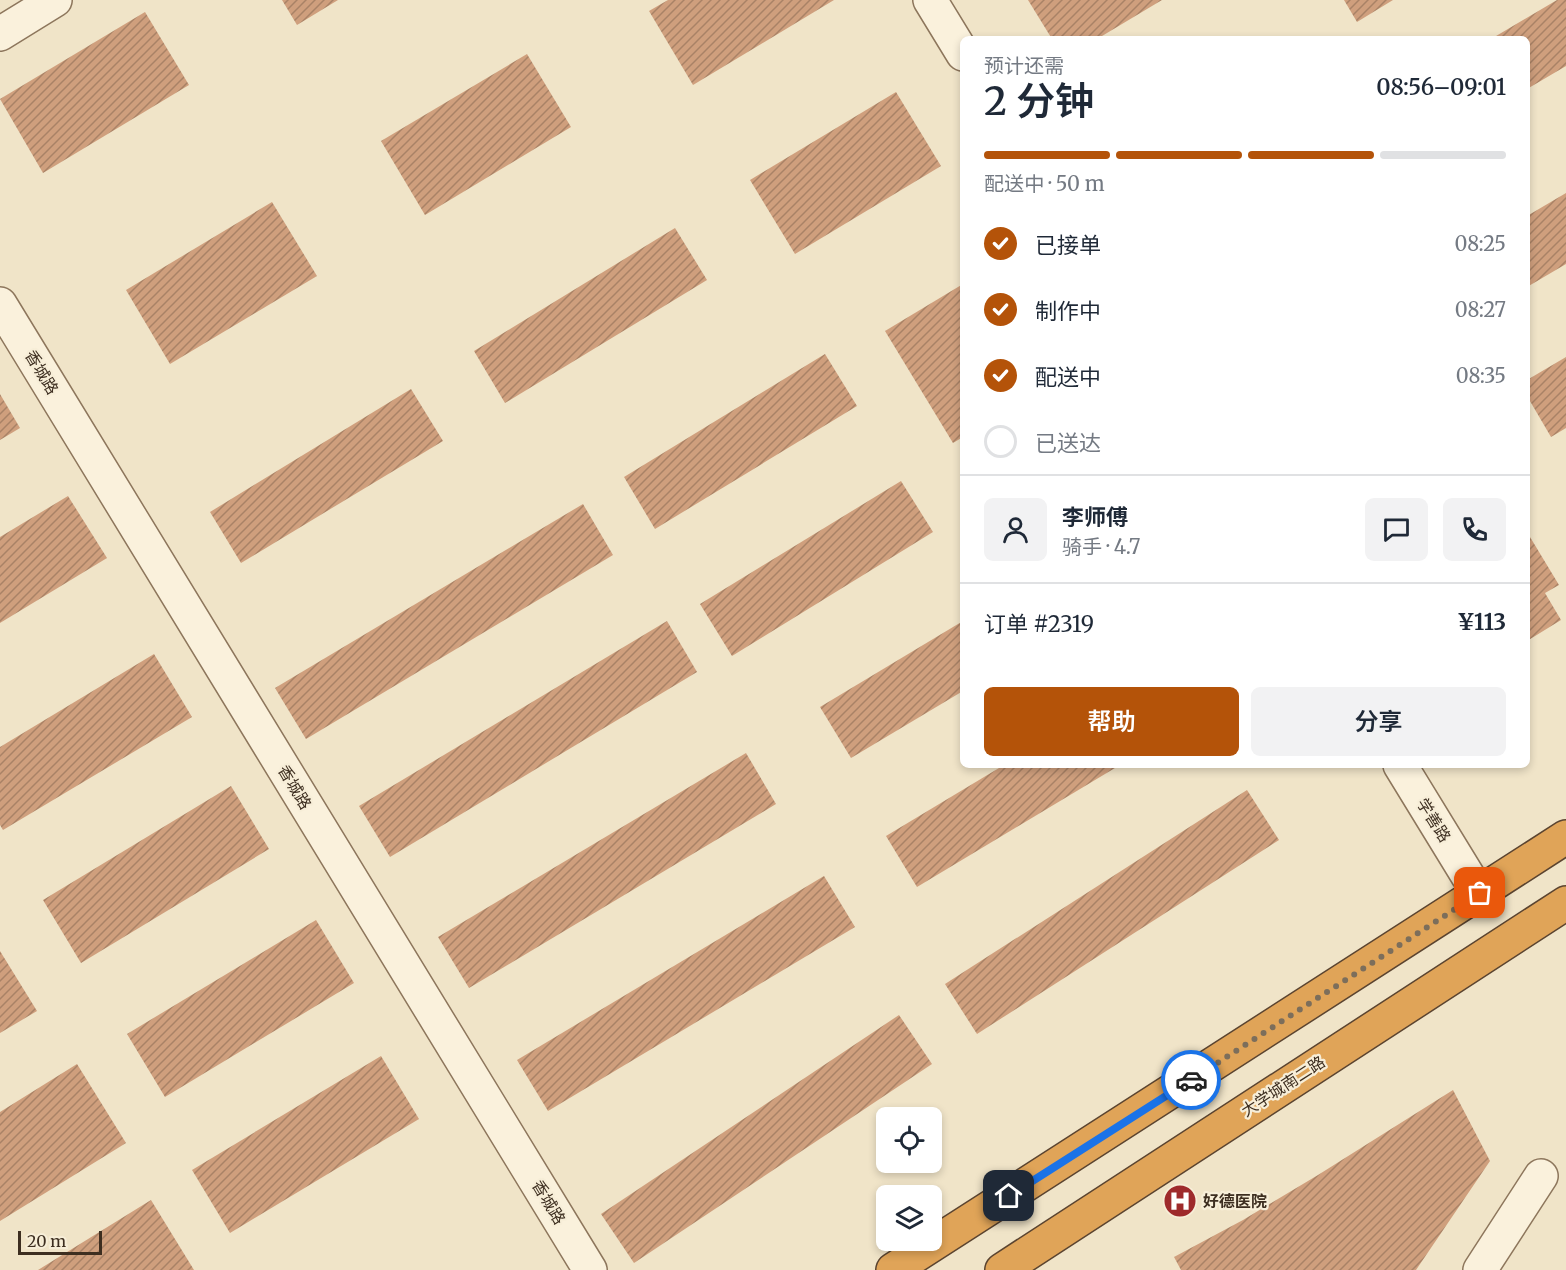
<!DOCTYPE html>
<html lang="zh">
<head>
<meta charset="utf-8">
<style>
  body { margin:0; font-family:Merriweather,"Noto Sans SC",serif; background:#f2f2f3; color:#1f2937; height:100vh; display:flex; flex-direction:column; font-size:22px; white-space:nowrap }
  * { box-sizing:border-box; margin:0 }
  p { font-size:20px; color:#747a83 }
  .icon { flex:none; width:33px; height:33px; fill:none; stroke:currentColor; stroke-width:2; stroke-linecap:round; stroke-linejoin:round }
  .map { position:relative; flex:1; overflow:hidden }
  .side { position:absolute; left:960px; top:36px; width:570px; height:732px; display:flex; flex-direction:column; background:#fff; border-radius:9px; box-shadow:0 3px 9px #0003 }
  .side>* { flex:none }
  .tools { position:absolute; left:876px; top:1107px; display:grid; gap:12px }
  .tools a { display:grid; place-items:center; width:66px; height:66px; border-radius:9px; background:#fff; box-shadow:0 3px 9px #0003; font-size:30px }
  .scale { position:absolute; left:18px; bottom:15px; width:84px; box-sizing:border-box; padding-left:6px; border:3px solid #3d2e20; border-top:0; font-size:16px; line-height:21px; white-space:nowrap; color:#3d2e20; -webkit-text-stroke:4px #f7eed8; paint-order:stroke }
  .pin { position:absolute; display:grid; place-items:center; width:51px; height:51px; color:#fff; margin:-26px; border-radius:12px; box-shadow:0 3px 9px #0006 }
  .courier { position:absolute; display:grid; place-items:center; width:60px; height:60px; margin:-30px; border:4px solid #1a73e8; border-radius:50%; background:#fff; color:#222; box-shadow:0 2px 8px #0007 }
  .summary em { font-style:normal; font-weight:600 }
  .summary div { display:flex; flex-direction:column-reverse }
  .summary { display:flex; align-items:center; justify-content:space-between; height:102px; padding:0 24px }
  h1 { font-size:39px; font-weight:600; line-height:45px }
  .bar { display:grid; grid-template-columns:repeat(4,1fr); gap:9px 6px; align-content:center; height:72px; padding:0 24px }
  .bar i { height:8px; border-radius:4px; background:#e0e1e3 }
  .bar .on { background:#b45309 }
  .bar p { grid-column:span 4 }
  .line { display:flex; align-items:center; gap:15px; padding:0 24px; border-top:2px solid #e0e1e3 }
  .line div { flex:1 }
  .round { display:grid; place-items:center; flex:none; width:63px; height:63px; border-radius:9px; background:#f2f2f3 }
  ol { padding:0 24px; list-style:none }
  li { display:flex; align-items:center; gap:18px; height:66px }
  li p { margin-inline-start:auto }
  li .icon { padding:6px; border-radius:50%; background:#b45309; color:#fff; stroke-width:4 }
  li:last-child { color:#747a83 }
  li i { width:33px; height:33px; border:3px solid #e0e1e3; border-radius:50% }
  .cta { display:flex; gap:12px; margin-top:auto; padding:12px 24px }
  .cta a { flex:1; height:69px; border-radius:9px; background:#b45309; color:#fff; font-size:24px; font-weight:600; line-height:69px; text-align:center }
  .cta a+a { background:#f2f2f3; color:#1f2937 }
  .map>svg:first-child { display:block }
  .building { fill:url(#building-hatch) }
  .lines { fill:none; stroke-linecap:round; stroke-linejoin:round }
  .minor-casing { stroke:#8d765c; stroke-width:36 }
  .highway-casing { stroke:#5b4430; stroke-width:36 }
  .minor { stroke:#faf1dc; stroke-width:33 }
  .highway { stroke:#e0a458; stroke-width:33 }
  .done { stroke:#7c6e5b; stroke-width:6; stroke-dasharray:0 10.8 }
  .route { stroke:#1a73e8; stroke-width:8 }
  .labels { text-anchor:middle; dominant-baseline:central; stroke-width:4.5; stroke-linejoin:round; paint-order:stroke }
  .street-label { font-size:16px; fill:#3d2e20; stroke:#f7eed8 }
  .poi-label { font-size:16px; font-weight:bold; fill:#3d2e20; stroke:#f7eed8; text-anchor:start }
</style>
</head>
<body>
<div class="map">
<svg width="1566" height="1270" viewBox="0 0 1566 1270">
  <defs>
    <pattern id="building-hatch" width="6" height="6" patternUnits="userSpaceOnUse" patternTransform="scale(1.5)"><rect width="6" height="6" fill="#cf9f7d"/><path d="M-1 1l2-2M0 6l6-6M5 7l2-2" fill="none" stroke="#a98266"/></pattern>
  </defs>
  <rect width="100%" height="100%" fill="#f0e4c8"/>
  <!-- building -->
  <g class="building">
    <path d="M282,0H338L297,25Z"/>
    <path d="M668,0H834L693,85L649,11Z"/>
    <path d="M1028,0H1162L1097,39H1052Z"/>
    <path d="M1344,0H1393L1357,22Z"/>
    <path d="M1557,0H1566V66L1527,89V39H1491Z"/>
    <path d="M145,12L189,85L43,173L0,99Z"/>
    <path d="M527,54L571,127L425,215L381,141Z"/>
    <path d="M896,92L941,166L795,254L750,180Z"/>
    <path d="M1566,193V264L1527,287V216Z"/>
    <path d="M272,202L317,276L170,364L126,290Z"/>
    <path d="M675,228L707,280L505,403L474,351Z"/>
    <path d="M963,284V437L953,443L885,331Z"/>
    <path d="M825,354L857,406L655,529L624,477Z"/>
    <path d="M1566,357V428L1551,437L1527,396V380Z"/>
    <path d="M411,389L443,441L241,563L210,512Z"/>
    <path d="M0,394L20,428L0,440Z"/>
    <path d="M901,481L933,532L732,656L700,604Z"/>
    <path d="M68,496L107,558L0,623V537Z"/>
    <path d="M583,504L613,555L306,739L275,688Z"/>
    <path d="M1527,532L1559,585L1545,593L1561,620L1527,641Z"/>
    <path d="M667,621L697,672L390,857L359,806Z"/>
    <path d="M963,621V691L851,758L820,707Z"/>
    <path d="M154,654L192,717L3,830L0,825V747Z"/>
    <path d="M746,753L776,804L469,988L438,937Z"/>
    <path d="M1004,765H1120L917,887L886,836Z"/>
    <path d="M231,786L269,849L81,963L43,900Z"/>
    <path d="M1247,790L1279,840L977,1034L945,984Z"/>
    <path d="M824,876L855,927L548,1111L517,1060Z"/>
    <path d="M316,920L354,983L165,1097L127,1034Z"/>
    <path d="M0,951L37,1011L0,1033Z"/>
    <path d="M899,1015L932,1064L634,1263L601,1214Z"/>
    <path d="M381,1056L419,1119L230,1233L192,1170Z"/>
    <path d="M77,1064L126,1143L0,1221V1112Z"/>
    <path d="M1453,1090L1490,1161L1416,1270H1181L1174,1257L1243,1220L1318,1175Z"/>
    <path d="M151,1200L194,1270H38Z"/>
  </g>
  <g class="lines">
    <!-- minor casing -->
    <g class="minor-casing">
      <g id="minor">
        <path d="M930,0L963,54"/>
        <path d="M0,34L55,0"/>
        <path d="M0,304L590,1270"/>
        <path d="M1400,765L1468,876"/>
        <path d="M1480,1270L1541,1176"/>
      </g>
    </g>
    <!-- highway casing -->
    <g class="highway-casing">
      <g id="highway">
        <path d="M893,1270L1566,837"/>
        <path d="M1002,1270L1566,903"/>
      </g>
    </g>
    <!-- minor -->
    <use href="#minor" class="minor"/>
    <!-- highway -->
    <use href="#highway" class="highway"/>
  </g>
  <g class="lines">
    <!-- done -->
    <path class="done" d="M1191,1080L1480,893"/>
    <!-- route -->
    <path class="route" d="M1009,1196L1191,1080"/>
  </g>
  <!-- icons -->
  <defs>
    <g id="hospital-disc" transform="scale(1.725)"><circle r="9.5" fill="#9e2a2b" stroke="#f7eed8"/><path d="M-5-5h3v3.5h4V-5h3V5h-3V1.5h-4V5h-3Z" fill="#fff"/></g>
  </defs>
  <g fill-rule="evenodd">
    <use href="#hospital-disc" x="1180" y="1201"/>
  </g>
  <g class="labels">
    <!-- street labels -->
    <g class="street-label">
      <text transform="translate(42 372) rotate(59)">香城路</text>
      <text transform="translate(295 787) rotate(59)">香城路</text>
      <text transform="translate(1434 820) rotate(58)">学善路</text>
      <text transform="translate(1283 1086) rotate(-33)">大学城南二路</text>
      <text transform="translate(549 1202) rotate(59)">香城路</text>
    </g>
    <!-- poi labels -->
    <g class="poi-label">
      <text x="1203" y="1201">好德医院</text>
    </g>
  </g>
</svg>
<div class="tools">
<a><svg class="icon" aria-label="locate" viewBox="0 0 24 24"><circle cx="12" cy="12" r="6"/><path d="M12 2v4M12 18v4M2 12h4M18 12h4"/></svg></a>
<a><svg class="icon" aria-label="layers" viewBox="0 0 24 24"><path d="M12 4l9 5-9 5-9-5zM3 14l9 5 9-5"/></svg></a>
</div>
<div class="scale">20 m</div>
<div class="pin" style="left:1480px;top:893px;background:#ea580c"><svg class="icon" aria-label="bag" viewBox="0 0 24 24"><path d="M5 8h14l-1 12H6zM9 8a3 3 0 0 1 6 0"/></svg></div>
<div class="pin" style="left:1009px;top:1196px;background:#1f2937"><svg class="icon" aria-label="home" viewBox="0 0 24 24"><path d="M3 11l9-7 9 7M6 9v11h12V9"/></svg></div>
<div class="courier" style="left:1191px;top:1080px"><svg class="icon" aria-label="car" viewBox="0 0 24 24"><path d="M5 17H2v-5l4-1 3-4h7l3 4 3 1v5h-3M9 17h6M6 11h13"/><circle cx="7" cy="17" r="2"/><circle cx="17" cy="17" r="2"/></svg></div>
<section class="side">
<div class="summary"><div><h1>2 分钟</h1><p>预计还需</p></div><em>08:56–09:01</em></div>
<div class="bar"><i class="on"></i><i class="on"></i><i class="on"></i><i></i><p>配送中 · 50 m</p></div>
<ol>
<li><svg class="icon" aria-label="check" viewBox="0 0 24 24"><path d="M5 12l5 5 9-10"/></svg>已接单<p>08:25</p></li>
<li><svg class="icon" aria-label="check" viewBox="0 0 24 24"><path d="M5 12l5 5 9-10"/></svg>制作中<p>08:27</p></li>
<li><svg class="icon" aria-label="check" viewBox="0 0 24 24"><path d="M5 12l5 5 9-10"/></svg>配送中<p>08:35</p></li>
<li><i></i>已送达</li>
</ol>
<div class="line" style="height:108px"><a class="round"><svg class="icon" aria-label="person" viewBox="0 0 24 24"><circle cx="12" cy="8" r="4"/><path d="M4 21q1-7 8-7t8 7"/></svg></a><div><b>李师傅</b><p>骑手 · 4.7</p></div><a class="round"><svg class="icon" aria-label="chat" viewBox="0 0 24 24"><path d="M4 5h16v11H9l-5 4z"/></svg></a><a class="round"><svg class="icon" aria-label="phone" viewBox="0 0 24 24"><path d="M5 4h4l2 5-3 2q2 4 5 5l2-3 5 2v4C11 20 4 13 5 4z"/></svg></a></div>
<div class="line" style="height:78px"><div>订单 #2319</div><b>¥113</b></div>
<div class="cta"><a>帮助</a><a>分享</a></div>
</section>
</div>
</body>
</html>
